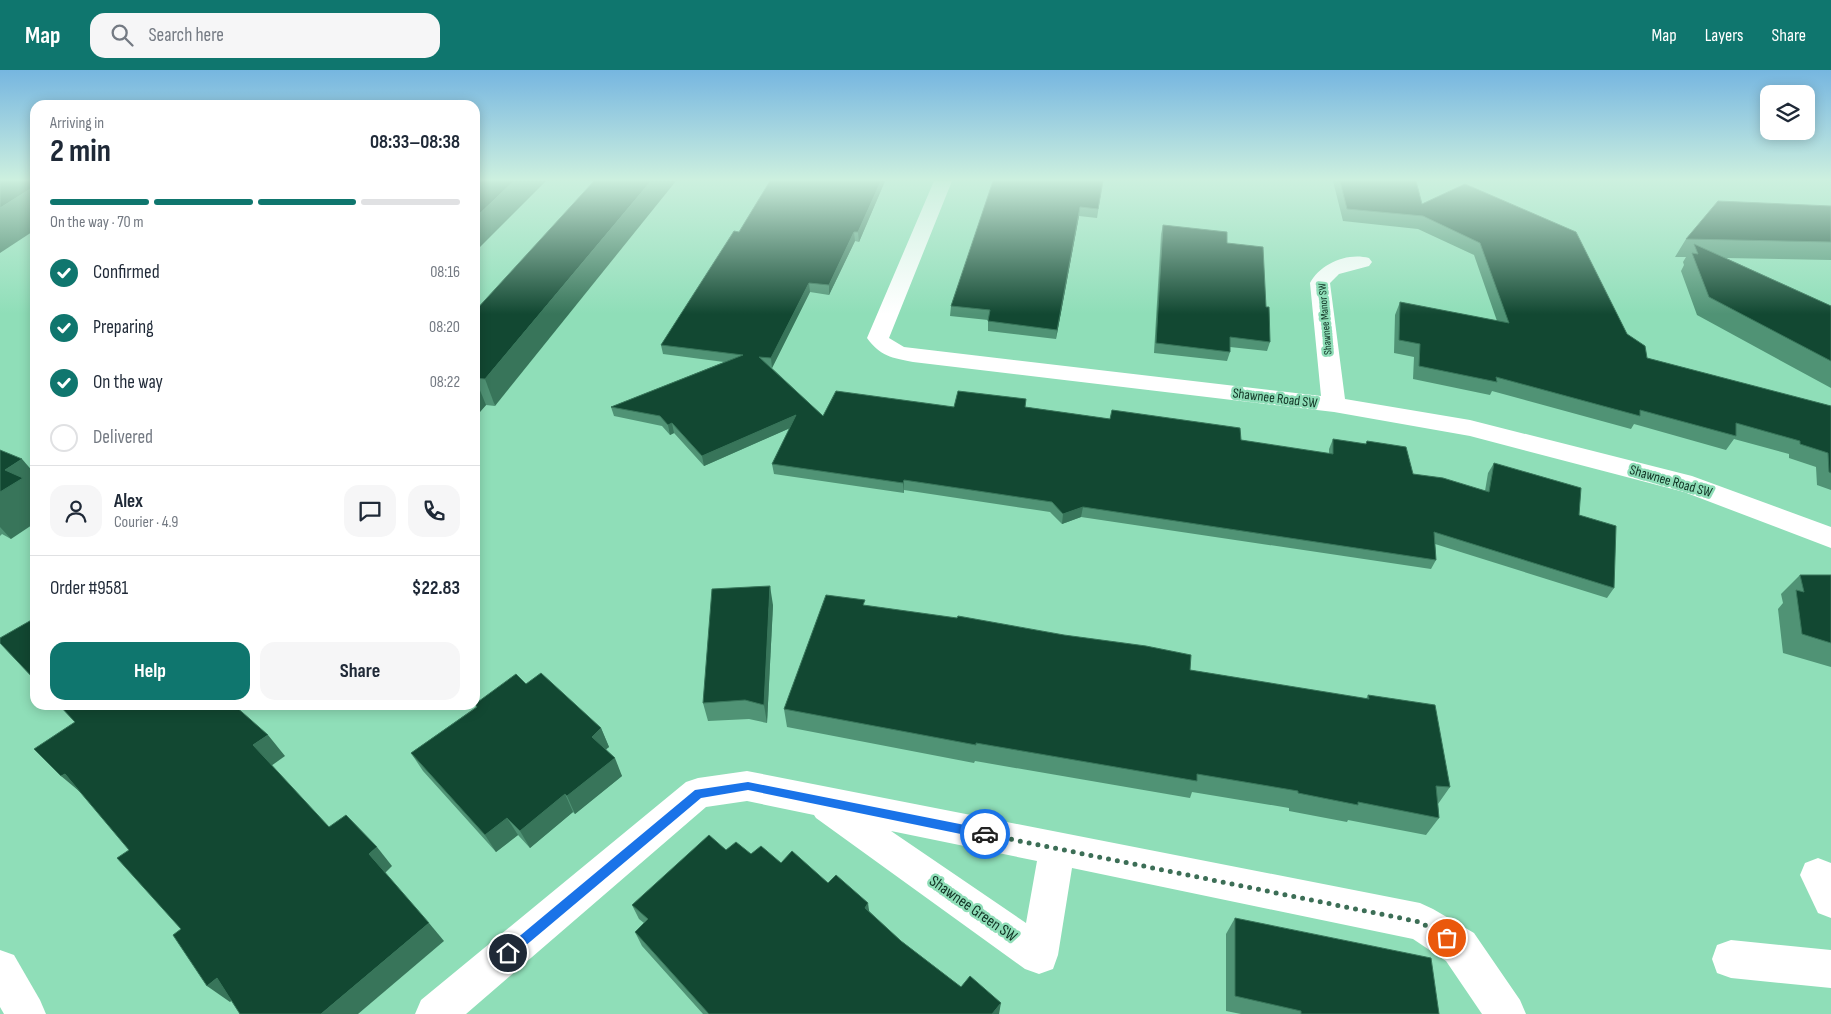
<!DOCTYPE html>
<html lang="en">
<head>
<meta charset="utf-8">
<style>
  body { margin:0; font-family:"Sofia Sans Condensed",sans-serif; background:#f6f6f7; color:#1f2937; height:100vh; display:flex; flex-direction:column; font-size:19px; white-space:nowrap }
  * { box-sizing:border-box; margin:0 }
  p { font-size:16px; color:#747a83 }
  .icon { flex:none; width:28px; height:28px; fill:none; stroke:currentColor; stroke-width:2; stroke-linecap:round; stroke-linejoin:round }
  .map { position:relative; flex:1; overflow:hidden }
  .side { position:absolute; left:30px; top:30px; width:450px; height:610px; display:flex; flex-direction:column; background:#fff; border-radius:15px; box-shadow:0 2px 12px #0003 }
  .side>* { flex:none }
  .controls { position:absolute; left:1760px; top:15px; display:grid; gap:10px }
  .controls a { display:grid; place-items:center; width:55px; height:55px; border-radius:10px; background:#fff; box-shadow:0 2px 12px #0003; font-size:25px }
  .pin { position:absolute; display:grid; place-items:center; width:42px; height:42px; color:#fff; margin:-21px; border:2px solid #fff; border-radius:50%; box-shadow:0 1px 5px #0007 }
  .courier { position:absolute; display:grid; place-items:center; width:50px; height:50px; margin:-25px; border:4px solid #1a73e8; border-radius:50%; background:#fff; color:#222; box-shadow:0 1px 6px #0007 }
  .headline em { font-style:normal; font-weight:700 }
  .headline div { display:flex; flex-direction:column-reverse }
  .headline { display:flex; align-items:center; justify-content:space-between; height:85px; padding:0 20px }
  h1 { font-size:32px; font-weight:700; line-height:38px }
  .bar { display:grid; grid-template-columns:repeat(4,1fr); gap:8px 5px; align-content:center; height:60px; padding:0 20px }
  .bar i { height:6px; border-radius:4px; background:#e0e1e3 }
  .bar .active { background:#0f766e }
  .bar p { grid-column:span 4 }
  .line { display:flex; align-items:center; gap:12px; padding:0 20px; border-top:1px solid #e0e1e3 }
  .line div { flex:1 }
  .round { display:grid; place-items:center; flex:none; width:52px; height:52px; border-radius:15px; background:#f6f6f7 }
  ol { padding:0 20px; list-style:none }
  li { display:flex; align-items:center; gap:15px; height:55px }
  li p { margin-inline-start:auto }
  li .icon { padding:5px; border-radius:50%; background:#0f766e; color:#fff; stroke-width:4 }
  li:last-child { color:#747a83 }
  li i { width:28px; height:28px; border:2px solid #e0e1e3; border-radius:50% }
  .button { display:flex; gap:10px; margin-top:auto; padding:10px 20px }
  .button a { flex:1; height:58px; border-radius:15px; background:#0f766e; color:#fff; font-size:20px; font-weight:700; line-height:58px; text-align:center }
  .button a+a { background:#f6f6f7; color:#1f2937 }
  header { display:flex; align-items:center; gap:30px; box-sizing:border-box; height:70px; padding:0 25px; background:#0f766e; color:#fff }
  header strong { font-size:24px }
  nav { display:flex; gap:28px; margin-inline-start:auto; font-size:18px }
  .search { width:350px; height:45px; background:#f6f6f7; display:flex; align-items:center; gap:12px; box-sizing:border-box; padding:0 18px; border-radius:15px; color:#747a83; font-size:19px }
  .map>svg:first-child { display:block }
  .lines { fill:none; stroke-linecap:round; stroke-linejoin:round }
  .minor { fill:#fff; fill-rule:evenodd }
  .wall { fill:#509375 }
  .shaded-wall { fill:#38755a }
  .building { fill:#124832; stroke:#38755a }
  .route { fill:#1a73e8 }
  .done { stroke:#3c6e56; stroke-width:5; stroke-dasharray:0 9 }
  .labels { text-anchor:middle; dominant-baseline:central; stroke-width:5; stroke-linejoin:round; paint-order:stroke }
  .far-street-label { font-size:11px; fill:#0f3122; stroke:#8fdeb8 }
  .street-label { font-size:14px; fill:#0f3122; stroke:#8fdeb8 }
  .near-street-label { font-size:16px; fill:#0f3122; stroke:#8fdeb8 }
</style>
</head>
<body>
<header>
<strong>Map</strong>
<div class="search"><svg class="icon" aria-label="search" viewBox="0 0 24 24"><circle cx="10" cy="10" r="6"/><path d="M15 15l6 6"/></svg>Search here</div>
<nav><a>Map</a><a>Layers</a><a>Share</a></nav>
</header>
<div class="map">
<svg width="1831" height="944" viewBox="0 0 1831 944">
  <rect width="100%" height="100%" fill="#8fdeb8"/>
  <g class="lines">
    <!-- minor -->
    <g class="minor">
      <path d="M934,111H952L889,268L904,277L1321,326L1310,213C1320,194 1347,182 1369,188L1372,192L1369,196L1339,204L1330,213L1345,329L1470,350L1692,406L1831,457V478L1684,422L1470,366L1334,342L913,292C892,288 880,286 867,268Z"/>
      <path d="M747,701L1420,833L1433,839L1474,863L1520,930L1526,944H1482L1446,891L1413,869L1072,798L1058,885L1053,899L1039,904L1025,899L816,748L814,745L747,731L706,737L466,944H415L421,930L686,712L698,708ZM891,761L1037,791L1026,853Z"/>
      <path d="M1818,788L1831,793V848L1818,843L1800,805L1805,793Z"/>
      <path d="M1731,870L1831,880V918L1731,908L1717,903L1712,889L1717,875Z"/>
      <path d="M0,880L14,885L40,930L46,944H4L0,937Z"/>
    </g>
  </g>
  <!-- wall -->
  <g class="wall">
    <path d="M885,111L859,172L855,171L829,225L810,222L772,298L823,346L954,337L1026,329L1025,337L1110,349L1112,340L1241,370L1329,384V379L1333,369L1413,404L1485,421L1488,403L1494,393L1579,445L1614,518L1607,528L1435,474L1436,490L1431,499L1081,447L1062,454L1050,442L904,420V423L774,404L772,394L790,358L704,396L674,363L670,365L662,356L614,346L611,337L724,292L663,284L661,275L739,162Z"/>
    <path d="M1103,111L1097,148L1079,146L1056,269L988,261V250L950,246L951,236Z"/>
    <path d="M1333,111H1416L1422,134L1627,264L1647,288L1831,336V420L1817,415L1816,397L1789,388V384L1734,369L1726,380L1634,354L1631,359L1492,321L1490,325L1413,309L1414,287L1394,283L1395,245L1400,232L1497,251L1474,185L1418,159L1343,151Z"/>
    <path d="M1831,136V190L1726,188L1831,236V318L1697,245L1681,201L1684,195L1683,192L1686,187H1675L1686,169Z"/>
    <path d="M1163,155L1227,173L1266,237L1270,272L1267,281L1230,277V282L1227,291L1154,283L1161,164Z"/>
    <path d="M475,241L495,336L486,335L479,343L475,342Z"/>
    <path d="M0,380L11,469L2,464L0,466Z"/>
    <path d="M1800,505H1831V597L1783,583L1778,539L1783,533L1781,524Z"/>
    <path d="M773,535L767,653L749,649L708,651L703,633Z"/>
    <path d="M865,536L1190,600L1366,629L1368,625L1450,717L1438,734L1439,748L1426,765L1348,750L1347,752L1289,741V738L1192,722L1190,728L975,691L974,693L787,657L784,639Z"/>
    <path d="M526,614L601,658L609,677L606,679L622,706L575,744L573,742L530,778L518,765L496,782L423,701L411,683L476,637L475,635Z"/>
    <path d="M726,780L751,784L781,793L828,813L869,841L901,871L961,917L999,944H703L642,876L635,862L644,853L639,849L632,835Z"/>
    <path d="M1235,848L1439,944H1241L1226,941V864Z"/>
  </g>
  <!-- shaded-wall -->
  <g class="shaded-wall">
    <path d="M514,111H546L475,182V148Z"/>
    <path d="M651,111H676L495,336L485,309Z"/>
    <path d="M881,111H885L859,172L858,162Z"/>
    <path d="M35,116V160L0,183V138Z"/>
    <path d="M1080,137L1079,146L1056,269L1057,260Z"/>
    <path d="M854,162L855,171L829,225V215Z"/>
    <path d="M809,213L810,222L772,298L771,288Z"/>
    <path d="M475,308L486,335L479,343L475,332Z"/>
    <path d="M796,345L797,355L704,396L702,386Z"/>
    <path d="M672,353L674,363L670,365L668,355Z"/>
    <path d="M22,389L35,404V453L11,469L0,457V422L5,400Z"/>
    <path d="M904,410V423L903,413Z"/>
    <path d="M1083,437L1081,447L1062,454L1063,444Z"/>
    <path d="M770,516L773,535L767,653L764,635Z"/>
    <path d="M601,658L609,677L599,685L592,667Z"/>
    <path d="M268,665L285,686L271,696L253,675Z"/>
    <path d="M615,688L622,706L575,744L567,726Z"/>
    <path d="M65,704L85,726L61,706Z"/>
    <path d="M565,724L573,742L530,778L520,761Z"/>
    <path d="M507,748L518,765L496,782L485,765Z"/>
    <path d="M377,777L392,796L385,803L369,784Z"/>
    <path d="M868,833L870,847L865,838Z"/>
    <path d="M429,853L444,871L358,944H321Z"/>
    <path d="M217,908L240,924L230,932L207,916Z"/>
    <path d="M1001,933L999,944H992Z"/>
  </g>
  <!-- building -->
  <g class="building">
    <path d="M0,111H35V116L0,138Z"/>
    <path d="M475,111H514L475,148Z"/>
    <path d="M594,111H651L485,309L475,308V241Z"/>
    <path d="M770,111H881L858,162H854L829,215L809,213L771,288L759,287L823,346L836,321L954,337L958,321L1026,329L1025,337L1110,349L1112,340L1240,358L1241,370L1333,384V369L1366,374L1367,371L1406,377L1413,404L1443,408L1489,422L1494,393L1581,418L1579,445L1616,456L1614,518L1434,462L1436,490L1083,437L1063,444L1052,432L904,410L903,413L772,394L796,345L702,386L672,353L668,355L660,346L611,337L743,285L661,275L734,161L739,162Z"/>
    <path d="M993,111H1103L1098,139L1080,137L1057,260L988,251L990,240L951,236Z"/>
    <path d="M1340,111H1416L1422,134L1465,114L1576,162L1627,264L1645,276L1647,288L1831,336V403L1829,402L1828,383L1800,374V371L1736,353V366L1640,340V346L1496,307L1497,312L1419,296L1420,274L1399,270L1400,232L1509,253L1480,173L1423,146L1347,139Z"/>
    <path d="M1718,131L1831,136V172L1686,169Z"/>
    <path d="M1163,155L1227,162V173L1263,177L1266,237H1269L1270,272L1230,267V282L1156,273Z"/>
    <path d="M1694,174L1831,236V291L1709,227L1692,183L1698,184Z"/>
    <path d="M0,380L22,389L5,400L23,408L0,422Z"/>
    <path d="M1800,505H1831V573L1802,564L1796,520L1804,522Z"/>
    <path d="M770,516L764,635L745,630L703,633L712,519Z"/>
    <path d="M826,525L865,530L863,535L957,548L958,546L1064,565L1146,576L1191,585L1190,600L1369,629L1368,625L1435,635L1450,717L1436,716L1439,748L1358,732V735L1298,723V721L1197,704V711L976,673V675L784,639Z"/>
    <path d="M35,548V610L0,573V568Z"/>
    <path d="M541,603L601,658L592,667L615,688L567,726L565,724L520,761L507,748L485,765L411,683L477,637L475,634L516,604L526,614Z"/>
    <path d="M59,635H234L268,665L253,675L329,757L346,745L377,777L369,784L429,853L321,944H240L217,908L207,916L173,865L181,859L117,788L129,780L65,704L61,706L34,679L75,652Z"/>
    <path d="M709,765L726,780L736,772L751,784L761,776L781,793L792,781L828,813L836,805L868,833L865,838L901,871L961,917L970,906L1001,933L992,944H709L635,862L648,849L632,835Z"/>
    <path d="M1235,848L1431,888L1439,944H1301V941L1235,926Z"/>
  </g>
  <!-- sky -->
  <linearGradient id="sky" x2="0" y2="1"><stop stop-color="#76b6e0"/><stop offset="0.45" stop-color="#cdf0df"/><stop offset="1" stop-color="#cdf0df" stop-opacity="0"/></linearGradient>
  <rect width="1831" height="244" fill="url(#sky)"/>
  <!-- route -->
  <path class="route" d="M748,712L985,759L990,764L985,769L748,720L701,728L512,887L508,888L504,887L503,883L504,879L695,720Z"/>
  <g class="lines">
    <!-- done -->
    <path class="done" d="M985,764L1420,852L1447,868"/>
  </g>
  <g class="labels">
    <!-- far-street labels -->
    <g class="far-street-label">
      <text transform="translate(1325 249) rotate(-95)">Shawnee Manor SW</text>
    </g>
    <!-- street labels -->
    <g class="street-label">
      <text transform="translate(1275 328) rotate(7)">Shawnee Road SW</text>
      <text transform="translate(1671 411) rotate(16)">Shawnee Road SW</text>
    </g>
    <!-- near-street labels -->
    <g class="near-street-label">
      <text transform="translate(973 839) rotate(35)">Shawnee Green SW</text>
    </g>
  </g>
</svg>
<div class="controls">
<a><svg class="icon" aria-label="layers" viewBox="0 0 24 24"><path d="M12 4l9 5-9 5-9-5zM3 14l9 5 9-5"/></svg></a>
</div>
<div class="pin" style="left:1447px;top:868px;background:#ea580c"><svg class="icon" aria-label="bag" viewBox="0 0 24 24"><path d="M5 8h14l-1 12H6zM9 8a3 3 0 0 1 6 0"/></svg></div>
<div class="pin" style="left:508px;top:883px;background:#1f2937"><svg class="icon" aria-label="home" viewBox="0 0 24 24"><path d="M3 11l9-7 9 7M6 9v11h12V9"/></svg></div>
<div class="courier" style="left:985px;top:764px"><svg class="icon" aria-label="car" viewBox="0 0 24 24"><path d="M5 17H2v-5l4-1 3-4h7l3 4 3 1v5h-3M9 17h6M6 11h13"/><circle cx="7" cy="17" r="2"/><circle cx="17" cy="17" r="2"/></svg></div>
<section class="side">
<div class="headline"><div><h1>2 min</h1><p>Arriving in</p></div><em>08:33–08:38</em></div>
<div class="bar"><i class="active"></i><i class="active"></i><i class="active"></i><i></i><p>On the way · 70 m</p></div>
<ol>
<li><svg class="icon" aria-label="check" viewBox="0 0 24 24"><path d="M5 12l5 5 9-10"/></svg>Confirmed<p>08:16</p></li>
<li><svg class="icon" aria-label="check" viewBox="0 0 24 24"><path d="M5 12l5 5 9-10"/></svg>Preparing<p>08:20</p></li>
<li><svg class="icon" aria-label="check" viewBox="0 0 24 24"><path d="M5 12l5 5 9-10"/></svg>On the way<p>08:22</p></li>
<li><i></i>Delivered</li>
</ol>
<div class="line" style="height:90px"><a class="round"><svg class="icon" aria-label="person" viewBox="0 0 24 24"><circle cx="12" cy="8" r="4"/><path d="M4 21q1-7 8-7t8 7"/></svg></a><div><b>Alex</b><p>Courier · 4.9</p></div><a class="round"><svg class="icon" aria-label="chat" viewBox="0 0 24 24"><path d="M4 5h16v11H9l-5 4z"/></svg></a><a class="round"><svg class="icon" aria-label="phone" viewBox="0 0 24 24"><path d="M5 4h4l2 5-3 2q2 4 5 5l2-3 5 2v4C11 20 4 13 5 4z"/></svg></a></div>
<div class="line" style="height:65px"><div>Order #9581</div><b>$22.83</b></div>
<div class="button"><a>Help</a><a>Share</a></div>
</section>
</div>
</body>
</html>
